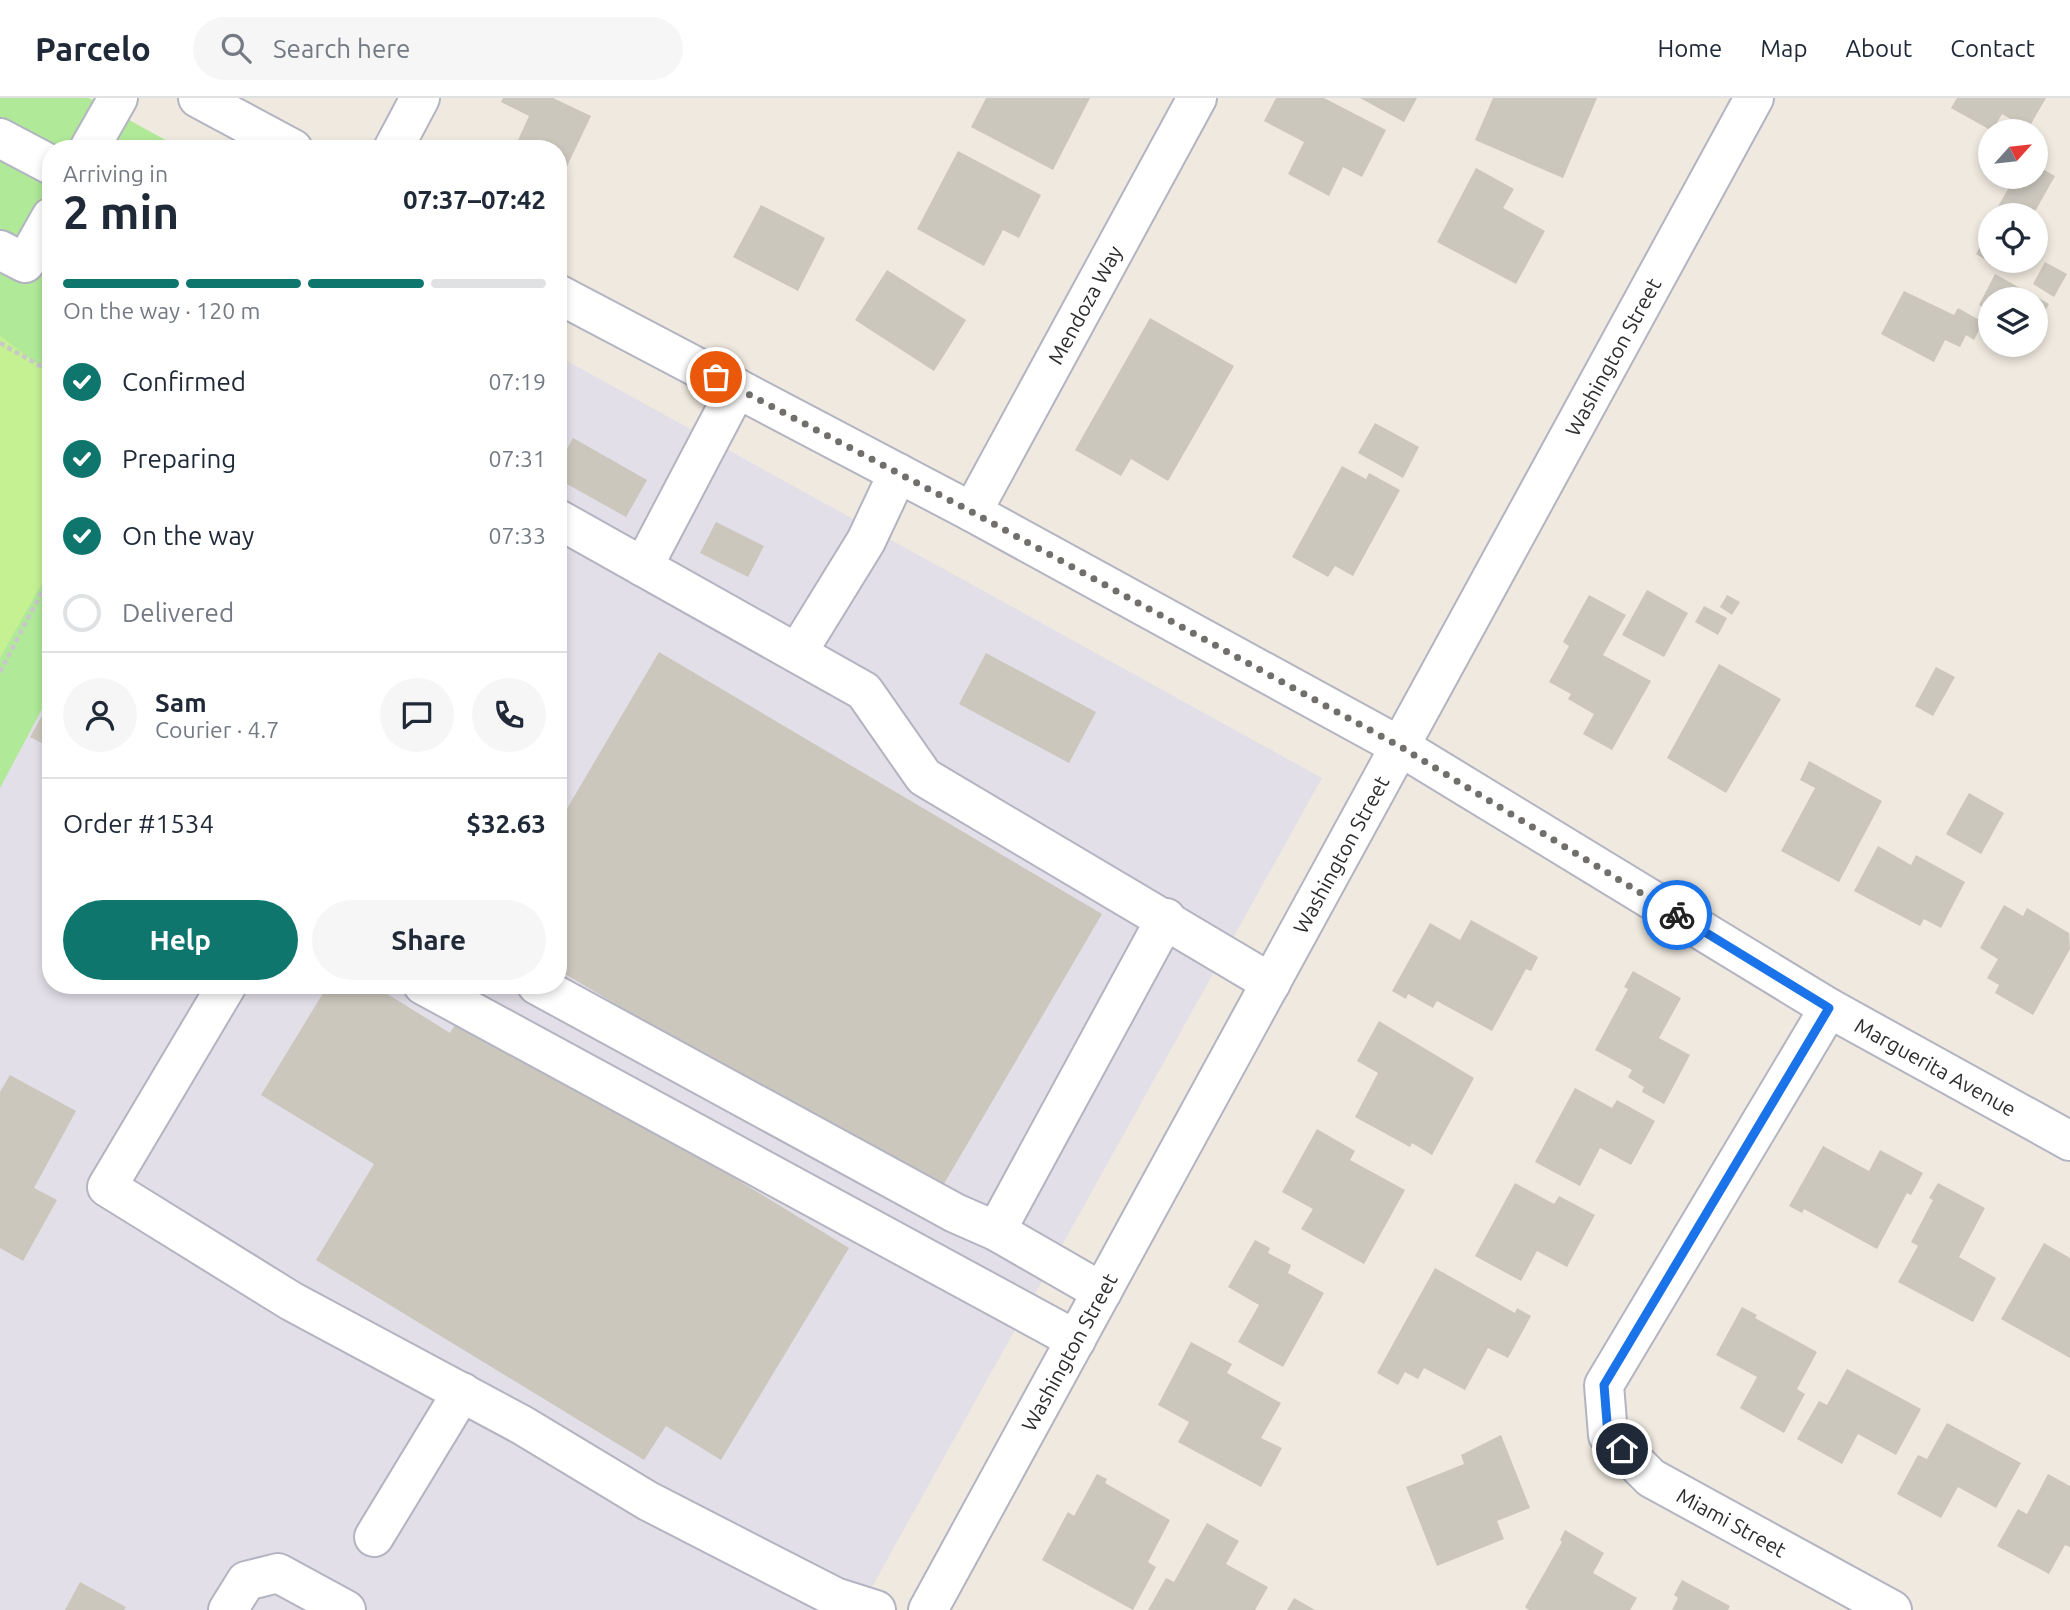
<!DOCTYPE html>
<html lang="en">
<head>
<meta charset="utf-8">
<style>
  body { margin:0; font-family:Ubuntu,sans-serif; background:#f6f6f7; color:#1f2937; height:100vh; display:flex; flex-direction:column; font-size:26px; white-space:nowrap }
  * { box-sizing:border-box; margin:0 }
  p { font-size:23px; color:#747a83 }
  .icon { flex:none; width:38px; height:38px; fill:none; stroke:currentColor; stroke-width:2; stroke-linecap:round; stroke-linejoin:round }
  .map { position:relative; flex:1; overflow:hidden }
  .side { position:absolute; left:42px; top:42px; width:525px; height:854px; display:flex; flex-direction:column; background:#fff; border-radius:28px; box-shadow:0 4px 10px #0003 }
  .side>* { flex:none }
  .needle { width:46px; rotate:63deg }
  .buttons { position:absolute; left:1978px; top:21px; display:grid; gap:14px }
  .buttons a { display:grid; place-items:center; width:70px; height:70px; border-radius:50%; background:#fff; box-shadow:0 4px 10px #0003; font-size:35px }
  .pin { position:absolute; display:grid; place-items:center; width:60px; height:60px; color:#fff; margin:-30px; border:4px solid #fff; border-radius:50%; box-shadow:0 2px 7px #0007 }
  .courier { position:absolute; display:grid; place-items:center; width:70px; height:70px; margin:-35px; border:5px solid #1a73e8; border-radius:50%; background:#fff; color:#222; box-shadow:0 2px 9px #0007 }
  .summary em { font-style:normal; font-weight:700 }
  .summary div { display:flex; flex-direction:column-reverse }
  .summary { display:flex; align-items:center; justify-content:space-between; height:119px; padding:0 21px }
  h1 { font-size:46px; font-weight:700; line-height:52px }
  .bar { display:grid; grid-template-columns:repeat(4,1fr); gap:10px 7px; align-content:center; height:84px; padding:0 21px }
  .bar i { height:9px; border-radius:5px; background:#e0e1e3 }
  .bar .active { background:#0f766e }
  .bar p { grid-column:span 4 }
  .line { display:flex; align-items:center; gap:18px; padding:0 21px; border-top:2px solid #e0e1e3 }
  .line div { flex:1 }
  .round { display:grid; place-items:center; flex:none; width:74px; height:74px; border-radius:37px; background:#f6f6f7 }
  ol { padding:0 21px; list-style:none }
  li { display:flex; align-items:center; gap:21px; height:77px }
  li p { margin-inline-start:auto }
  li .icon { padding:7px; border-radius:50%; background:#0f766e; color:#fff; stroke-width:4 }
  li:last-child { color:#747a83 }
  li i { width:38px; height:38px; border:4px solid #e0e1e3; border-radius:50% }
  .cta { display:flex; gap:14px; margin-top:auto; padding:14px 21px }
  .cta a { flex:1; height:80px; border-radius:42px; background:#0f766e; color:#fff; font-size:28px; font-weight:700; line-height:80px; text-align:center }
  .cta a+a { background:#f6f6f7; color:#1f2937 }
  header { display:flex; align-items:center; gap:42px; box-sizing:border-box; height:98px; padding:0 35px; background:#fff; border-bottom:2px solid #e0e1e3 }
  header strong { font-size:33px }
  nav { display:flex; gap:38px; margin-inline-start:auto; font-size:24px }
  .search { width:490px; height:63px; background:#f6f6f7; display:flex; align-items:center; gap:18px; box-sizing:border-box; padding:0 24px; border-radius:38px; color:#747a83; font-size:26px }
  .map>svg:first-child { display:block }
  .industrial { fill:#e2dfe8 }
  .green { fill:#b0e998 }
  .pitch { fill:#c5f193 }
  .building { fill:#cbc7bd }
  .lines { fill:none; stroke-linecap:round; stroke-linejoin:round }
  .minor-casing { stroke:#b3b4c1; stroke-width:42 }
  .path { stroke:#c8c8c8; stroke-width:4.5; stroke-dasharray:5 3.5; stroke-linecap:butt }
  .minor { stroke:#fff; stroke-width:38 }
  .done { stroke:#716f6b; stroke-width:7; stroke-dasharray:0 12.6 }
  .route { stroke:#1a73e8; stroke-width:9 }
  .labels { text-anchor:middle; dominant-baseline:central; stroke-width:5; stroke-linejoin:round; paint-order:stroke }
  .street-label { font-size:21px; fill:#2d2d2d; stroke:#fff }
</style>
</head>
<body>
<header>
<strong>Parcelo</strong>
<div class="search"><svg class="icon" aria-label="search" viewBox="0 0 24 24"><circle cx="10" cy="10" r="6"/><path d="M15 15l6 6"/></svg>Search here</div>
<nav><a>Home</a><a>Map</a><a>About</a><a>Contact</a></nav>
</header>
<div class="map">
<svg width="2070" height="1512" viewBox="0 0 2070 1512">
  <rect width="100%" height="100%" fill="#efe9df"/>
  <!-- industrial -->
  <path class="industrial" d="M558,258L1322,680L859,1512H0V680L51,586V887H558Z"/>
  <!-- green -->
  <path class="green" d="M0,0H89L182,51H51V594L0,690Z"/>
  <!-- pitch -->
  <path class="pitch" d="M0,238L38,266L51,283V469L0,560Z"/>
  <!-- building -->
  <g class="building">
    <path d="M503,0H553L591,18L558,87V51H514L529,18L501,4Z"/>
    <path d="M986,0H1090L1053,72L971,29Z"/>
    <path d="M1276,0H1324L1386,32L1362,79L1343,69L1329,98L1288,76L1304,44L1264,23Z"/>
    <path d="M1360,0H1417L1404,24Z"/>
    <path d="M1493,0H1597L1563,80L1475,42Z"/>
    <path d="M1957,0H2046L2028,31L2002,16L1992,33L1951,10Z"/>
    <path d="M958,53L1041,97L1019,140L1003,132L984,168L917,131Z"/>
    <path d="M2035,67L2055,78L2033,117H1993L2015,79H2035Z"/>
    <path d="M1476,70L1514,91L1503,110L1545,133L1516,186L1437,144Z"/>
    <path d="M761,107L825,140L798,193L733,159Z"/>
    <path d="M1990,132V163H1999L1996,168L1976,156Z"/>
    <path d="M2045,164L2067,176L2054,199L2033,186Z"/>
    <path d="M887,172L966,222L934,273L855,222Z"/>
    <path d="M1995,176L2049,206L2035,231V201H1990V213L1979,207Z"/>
    <path d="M1904,193L1954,217L1958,210L1983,224L1974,242L1966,237L1960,249L1945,242L1934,264L1881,236Z"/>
    <path d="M1150,220L1234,268L1168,383L1131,361L1121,378L1075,352Z"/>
    <path d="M1375,325L1419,349L1403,380L1358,355Z"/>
    <path d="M573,340L647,382L626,419L558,381V367Z"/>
    <path d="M1342,368L1366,381L1369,375L1400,392L1353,478L1335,468L1328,479L1292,459Z"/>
    <path d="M716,424L764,448L748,479L700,455Z"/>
    <path d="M1647,492L1688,515L1664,559L1622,537Z"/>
    <path d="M1589,497L1626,517L1603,557L1651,583L1612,652L1583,636L1594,616L1568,601L1571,596L1549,584L1569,548L1563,544Z"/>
    <path d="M1727,497L1740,504L1732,517L1720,509Z"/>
    <path d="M1704,508L1727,520L1718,537L1695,524Z"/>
    <path d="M659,554L1102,816L938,1096L558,872V726Z"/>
    <path d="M986,555L1096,614L1069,665L959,606Z"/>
    <path d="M1719,566L1781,601L1726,695L1667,660Z"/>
    <path d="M1936,569L1955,579L1933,618L1915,608Z"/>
    <path d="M51,602V650L30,639Z"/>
    <path d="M1809,663L1882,703L1839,784L1781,753L1815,690L1800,682Z"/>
    <path d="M1969,695L2004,715L1981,756L1946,736Z"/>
    <path d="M1878,748L1911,767L1916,757L1965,784L1941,830L1924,821L1920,828L1854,793Z"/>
    <path d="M2004,807L2023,818L2027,810L2069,835L2070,851L2033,917L1995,895L1999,887L1987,880L1998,861L1980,850Z"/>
    <path d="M1471,822L1538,859L1531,873L1526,871L1492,933L1437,903L1433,910L1408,896L1406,901L1392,893L1430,825L1460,842Z"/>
    <path d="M1633,873L1681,900L1659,940L1690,957L1664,1006L1642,994L1644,989L1628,979L1632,972L1595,952L1628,891L1624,889Z"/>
    <path d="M328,887H373L450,935L463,914L849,1150L721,1362L666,1328L644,1362L316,1162L374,1066L261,997Z"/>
    <path d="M1379,923L1474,980L1432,1057L1412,1045L1410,1049L1355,1019L1378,975L1357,963Z"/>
    <path d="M10,977L76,1013L34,1090L57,1102L23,1163L0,1150V994Z"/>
    <path d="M1575,990L1612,1010L1617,1002L1655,1023L1631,1067L1600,1050L1580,1088L1535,1064Z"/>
    <path d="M1317,1031L1355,1053L1350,1062L1405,1092L1364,1166L1301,1131L1313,1111L1282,1094Z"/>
    <path d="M1823,1048L1869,1073L1880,1052L1923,1075L1911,1097L1907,1095L1877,1151L1804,1111L1802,1115L1789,1108Z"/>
    <path d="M1515,1085L1554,1106L1559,1098L1595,1117L1567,1169L1537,1153L1521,1183L1475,1158Z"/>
    <path d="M1938,1085L1985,1110L1959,1159L1996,1180L1973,1224L1898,1184L1918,1148L1911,1144L1933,1102L1929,1100Z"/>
    <path d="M1255,1142L1270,1150L1268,1155L1291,1167L1288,1175L1324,1195L1283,1269L1238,1244L1259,1207L1228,1189Z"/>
    <path d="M2044,1145L2070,1160V1260L2001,1221Z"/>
    <path d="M1435,1170L1515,1215L1517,1210L1531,1218L1508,1260L1488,1250L1465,1292L1424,1270L1418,1281L1405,1274L1398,1287L1377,1275Z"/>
    <path d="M1742,1209L1757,1217L1755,1220L1817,1254L1797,1291L1805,1296L1784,1335L1740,1310L1757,1279L1716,1257Z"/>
    <path d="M1191,1244L1232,1266L1227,1275L1281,1305L1261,1340L1282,1350L1261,1389L1178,1344L1189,1324L1158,1307Z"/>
    <path d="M1847,1271L1921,1311L1896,1357L1858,1336L1842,1366L1797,1341L1819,1303L1827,1307Z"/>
    <path d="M1947,1325L2021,1365L1996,1410L1958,1389L1941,1420L1897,1396L1918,1357L1927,1361Z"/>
    <path d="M1501,1337L1530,1410L1497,1423L1504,1441L1437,1468L1406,1389L1464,1366L1461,1357Z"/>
    <path d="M1097,1376L1107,1381L1105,1385L1170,1422L1148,1464L1156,1469L1133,1512L1042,1462L1068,1414L1074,1418Z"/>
    <path d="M2048,1376L2070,1388V1449L2065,1447L2049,1476L1997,1448L2018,1411L2027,1416Z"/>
    <path d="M1207,1425L1239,1443L1226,1466L1268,1489L1255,1512H1148L1166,1480L1174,1484Z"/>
    <path d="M1565,1432L1604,1455L1593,1475L1637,1500L1630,1512H1529L1525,1509L1562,1444L1560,1442Z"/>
    <path d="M1682,1482L1730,1508L1728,1512H1672L1678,1500L1674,1497Z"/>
    <path d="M80,1484L126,1509L124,1512H65Z"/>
    <path d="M1294,1500L1315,1512H1287Z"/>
  </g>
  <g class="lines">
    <!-- minor casing -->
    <g class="minor-casing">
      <g id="minor">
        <path d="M198,0L293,51"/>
        <path d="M0,40L51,67"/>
        <path d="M89,51L118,0"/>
        <path d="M393,51L420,0"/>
        <path d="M0,152L25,165L51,119"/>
        <path id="s1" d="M558,196L972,414L1401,649L1829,910L2070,1043"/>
        <path id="s2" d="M972,414L1197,0"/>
        <path d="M558,421L864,593L924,679L1271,885"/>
        <path d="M643,469L737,290"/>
        <path d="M797,555L866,443L898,375"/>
        <path d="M227,887L107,1089L291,1203L522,1327L648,1403L835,1499L876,1512"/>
        <path d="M423,887L1076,1242"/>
        <path d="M537,887L955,1115L996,1133L1102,1194"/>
        <path id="s3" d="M1829,910L1604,1287L1608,1337L1651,1380L1892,1512"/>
        <path d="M996,1133L1166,820"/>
        <path d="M374,1439L462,1294"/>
        <path d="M228,1512L246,1483L278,1475L346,1512"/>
        <path id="s4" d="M928,1512L1754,0"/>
      </g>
    </g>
    <!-- path -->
    <g class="path">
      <path d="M0,245L51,274"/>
      <path d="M0,574L51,476"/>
    </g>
    <!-- minor -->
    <use href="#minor" class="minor"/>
  </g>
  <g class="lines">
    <!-- done -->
    <path class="done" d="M716,279L972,414L1401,649L1677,817"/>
    <!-- route -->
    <path class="route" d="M1622,1351L1608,1337L1604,1287L1829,910L1677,817"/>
  </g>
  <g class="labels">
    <!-- street labels -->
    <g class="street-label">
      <text stroke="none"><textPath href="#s2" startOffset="236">Mendoza Way</textPath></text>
      <text stroke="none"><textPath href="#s4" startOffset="1428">Washington Street</textPath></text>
      <text stroke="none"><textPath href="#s4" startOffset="861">Washington Street</textPath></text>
      <text stroke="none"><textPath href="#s1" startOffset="1580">Marguerita Avenue</textPath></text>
      <text stroke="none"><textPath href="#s4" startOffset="294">Washington Street</textPath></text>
      <text stroke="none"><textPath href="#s3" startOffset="642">Miami Street</textPath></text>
    </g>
  </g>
</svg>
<div class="buttons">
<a><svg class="needle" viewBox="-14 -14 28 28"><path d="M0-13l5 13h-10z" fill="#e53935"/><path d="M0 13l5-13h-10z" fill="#747a83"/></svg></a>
<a><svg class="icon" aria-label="locate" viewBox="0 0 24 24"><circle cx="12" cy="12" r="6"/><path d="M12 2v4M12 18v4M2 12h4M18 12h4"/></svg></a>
<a><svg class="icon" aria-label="layers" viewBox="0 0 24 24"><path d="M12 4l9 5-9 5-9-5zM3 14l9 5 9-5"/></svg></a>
</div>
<div class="pin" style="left:716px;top:279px;background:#ea580c"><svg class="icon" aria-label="bag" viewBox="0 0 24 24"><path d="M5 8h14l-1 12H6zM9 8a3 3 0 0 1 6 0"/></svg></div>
<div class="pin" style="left:1622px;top:1351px;background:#1f2937"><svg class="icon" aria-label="home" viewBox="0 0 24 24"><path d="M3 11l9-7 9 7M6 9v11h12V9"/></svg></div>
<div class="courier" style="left:1677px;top:817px"><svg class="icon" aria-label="bike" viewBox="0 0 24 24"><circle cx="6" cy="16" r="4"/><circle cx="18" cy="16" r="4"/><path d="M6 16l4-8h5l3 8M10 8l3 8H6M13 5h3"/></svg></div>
<section class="side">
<div class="summary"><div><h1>2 min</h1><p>Arriving in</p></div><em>07:37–07:42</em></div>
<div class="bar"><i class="active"></i><i class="active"></i><i class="active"></i><i></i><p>On the way · 120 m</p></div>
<ol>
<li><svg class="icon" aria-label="check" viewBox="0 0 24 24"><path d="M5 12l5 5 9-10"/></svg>Confirmed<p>07:19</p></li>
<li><svg class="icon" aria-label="check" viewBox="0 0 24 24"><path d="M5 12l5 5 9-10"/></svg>Preparing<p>07:31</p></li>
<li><svg class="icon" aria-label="check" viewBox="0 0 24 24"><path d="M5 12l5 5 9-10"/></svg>On the way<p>07:33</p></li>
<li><i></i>Delivered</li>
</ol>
<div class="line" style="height:126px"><a class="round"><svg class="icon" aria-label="person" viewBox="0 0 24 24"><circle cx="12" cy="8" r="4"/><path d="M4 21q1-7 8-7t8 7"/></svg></a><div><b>Sam</b><p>Courier · 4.7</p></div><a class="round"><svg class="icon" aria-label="chat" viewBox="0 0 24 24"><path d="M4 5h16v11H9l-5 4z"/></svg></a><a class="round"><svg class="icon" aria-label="phone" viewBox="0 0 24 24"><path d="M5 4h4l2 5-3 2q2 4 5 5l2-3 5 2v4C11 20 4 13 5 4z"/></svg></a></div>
<div class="line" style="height:91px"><div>Order #1534</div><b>$32.63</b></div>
<div class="cta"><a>Help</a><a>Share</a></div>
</section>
</div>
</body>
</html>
